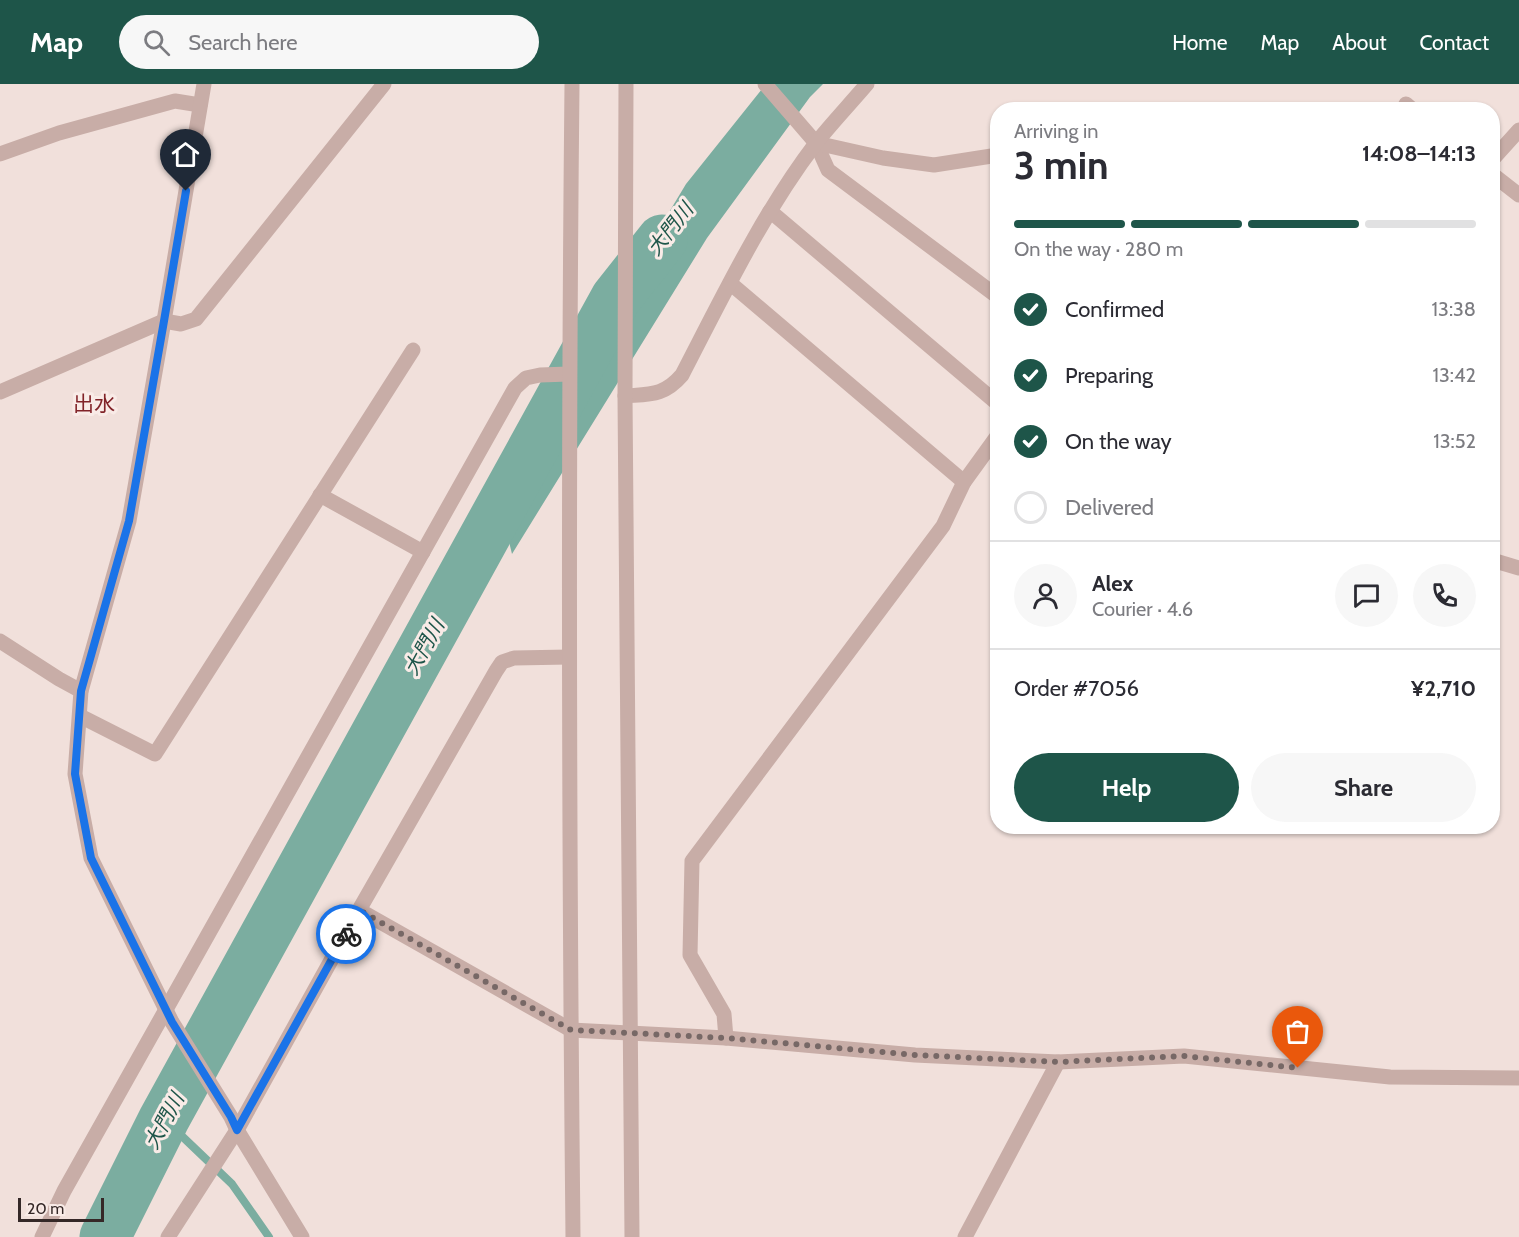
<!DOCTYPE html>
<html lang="en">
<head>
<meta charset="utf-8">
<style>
  body { margin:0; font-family:Cabin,"Noto Sans JP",sans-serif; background:#f7f7f7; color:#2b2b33; height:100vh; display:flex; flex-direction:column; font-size:22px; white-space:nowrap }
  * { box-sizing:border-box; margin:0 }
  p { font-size:20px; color:#7c7c81 }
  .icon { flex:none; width:33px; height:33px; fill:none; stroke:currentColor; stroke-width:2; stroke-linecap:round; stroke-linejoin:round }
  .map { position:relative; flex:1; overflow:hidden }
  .panel { position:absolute; left:990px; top:18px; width:510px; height:732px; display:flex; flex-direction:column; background:#fff; border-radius:24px; box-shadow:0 2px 4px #0004 }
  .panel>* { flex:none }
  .scale { position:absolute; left:18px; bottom:15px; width:86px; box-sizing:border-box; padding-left:6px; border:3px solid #352827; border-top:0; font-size:16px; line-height:21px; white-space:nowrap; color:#352827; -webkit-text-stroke:4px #f9ebe7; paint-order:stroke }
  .pin { position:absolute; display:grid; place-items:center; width:51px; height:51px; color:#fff; margin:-62px -26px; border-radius:50% 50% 50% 0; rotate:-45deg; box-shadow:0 0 6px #0007 }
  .pin .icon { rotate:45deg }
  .courier { position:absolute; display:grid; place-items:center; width:60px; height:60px; margin:-30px; border:4px solid #1a73e8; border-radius:50%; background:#fff; color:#222; box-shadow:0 2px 8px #0007 }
  .headline em { font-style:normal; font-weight:700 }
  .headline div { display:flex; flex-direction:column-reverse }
  .headline { display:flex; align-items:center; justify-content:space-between; height:102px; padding:0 24px }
  h1 { font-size:39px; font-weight:700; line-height:45px }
  .bar { display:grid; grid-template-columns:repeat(4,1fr); gap:9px 6px; align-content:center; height:72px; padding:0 24px }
  .bar i { height:8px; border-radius:4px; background:#e1e1e2 }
  .bar .on { background:#1e5549 }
  .bar p { grid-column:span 4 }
  .line { display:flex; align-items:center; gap:15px; padding:0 24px; border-top:2px solid #e1e1e2 }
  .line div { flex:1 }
  .round { display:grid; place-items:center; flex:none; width:63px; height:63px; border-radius:32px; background:#f7f7f7 }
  ol { padding:0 24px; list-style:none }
  li { display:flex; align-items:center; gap:18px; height:66px }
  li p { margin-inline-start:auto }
  li .icon { padding:6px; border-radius:50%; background:#1e5549; color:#fff; stroke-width:4 }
  li:last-child { color:#7c7c81 }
  li i { width:33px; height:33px; border:3px solid #e1e1e2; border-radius:50% }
  .cta { display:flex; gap:12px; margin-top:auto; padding:12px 24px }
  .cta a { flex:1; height:69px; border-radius:36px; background:#1e5549; color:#fff; font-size:24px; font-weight:700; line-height:69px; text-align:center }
  .cta a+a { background:#f7f7f7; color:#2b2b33 }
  header { display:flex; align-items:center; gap:36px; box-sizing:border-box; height:84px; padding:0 30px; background:#1e5549; color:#fff }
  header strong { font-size:28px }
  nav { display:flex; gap:33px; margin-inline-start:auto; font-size:21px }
  .search { width:420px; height:54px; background:#f7f7f7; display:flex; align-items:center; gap:15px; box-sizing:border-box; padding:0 21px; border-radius:33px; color:#7c7c81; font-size:22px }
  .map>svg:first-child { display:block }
  .water { fill:#7bada0 }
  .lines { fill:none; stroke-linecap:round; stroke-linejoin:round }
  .stream { stroke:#7bada0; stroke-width:8 }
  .river { stroke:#7bada0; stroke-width:51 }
  .minor { stroke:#c8ada7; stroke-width:15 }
  .tertiary { stroke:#c8ada7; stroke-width:15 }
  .done { stroke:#776866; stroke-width:6; stroke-dasharray:0 10.8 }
  .route { stroke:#1a73e8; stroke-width:8 }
  .labels { text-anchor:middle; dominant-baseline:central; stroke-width:6; stroke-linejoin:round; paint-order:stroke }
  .water-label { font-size:20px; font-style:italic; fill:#1e5549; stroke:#f9ebe7 }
  .quarter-label { font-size:21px; fill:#812328; stroke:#f9ebe7 }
</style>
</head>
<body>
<header>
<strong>Map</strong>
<div class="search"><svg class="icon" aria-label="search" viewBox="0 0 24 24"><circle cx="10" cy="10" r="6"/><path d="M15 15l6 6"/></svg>Search here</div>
<nav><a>Home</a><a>Map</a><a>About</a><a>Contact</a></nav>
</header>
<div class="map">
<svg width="1519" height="1153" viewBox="0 0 1519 1153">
  <rect width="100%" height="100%" fill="#f1e0db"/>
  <!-- water -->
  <path class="water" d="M766,0H823L810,13L707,154L512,470L498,413L686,100Z"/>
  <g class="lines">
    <!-- stream -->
    <path class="stream" d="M164,1035L232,1100L269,1153"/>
    <!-- river -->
    <path class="river" d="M105,1153L164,1035L616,214L662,156"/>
    <!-- minor -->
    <g class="minor">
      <path d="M765,0L816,59L828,86L998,213"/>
      <path d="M1406,20L1413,26"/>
      <path d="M816,59L883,74L934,81L998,71"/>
      <path d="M0,70L59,49L175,17L200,21"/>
      <path d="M1492,76L1519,46"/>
      <path d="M1492,90L1519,111"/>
      <path d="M770,127L998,320"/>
      <path d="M730,199L964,398"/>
      <path d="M0,308L164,237L181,240L196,235L384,0"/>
      <path d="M625,312C650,310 664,312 682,291C723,212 762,130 816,59C832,39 850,20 867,0"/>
      <path d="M320,411L423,468"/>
      <path d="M1492,476L1519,484"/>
      <path d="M0,557L59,595L81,607"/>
      <path d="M80,632L155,670L413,266"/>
      <path d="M359,826L571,946L726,954L915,971L1058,978L1184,972L1390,993L1519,994"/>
      <path d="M726,954L724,930L690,871L692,777L943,442L964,398L998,351"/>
      <path d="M42,1153L64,1107L515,304L526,294L540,291L569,290"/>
      <path d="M168,1153L237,1046L359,826L496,587L502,578L514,574L569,573"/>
      <path d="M965,1153L1058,978"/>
    </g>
    <!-- tertiary -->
    <g class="tertiary">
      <path d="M204,0L164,237L129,437L81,607L75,690L91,774L172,938L231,1033L237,1046L302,1153"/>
      <path d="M572,0C568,384 569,769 573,1153"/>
      <path d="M626,0L625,312L632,1153"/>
    </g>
  </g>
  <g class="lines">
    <!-- done -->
    <path class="done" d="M346,850L359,826L571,946L726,954L915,971L1058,978L1184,972L1298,984"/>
    <!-- route -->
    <path class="route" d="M186,107L164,237L129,437L81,607L75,690L91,774L172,938L231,1033L237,1046L346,850"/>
  </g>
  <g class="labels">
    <!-- water labels -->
    <g class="water-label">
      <text transform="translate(670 145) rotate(-52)">大門川</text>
      <text transform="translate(424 563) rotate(-61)">大門川</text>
      <text transform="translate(164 1037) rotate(-62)">大門川</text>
    </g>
    <!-- quarter labels -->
    <g class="quarter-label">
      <text x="94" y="319">出水</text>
    </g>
  </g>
</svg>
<div class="scale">20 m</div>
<div class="pin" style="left:1298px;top:984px;background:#ea580c"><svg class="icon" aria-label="bag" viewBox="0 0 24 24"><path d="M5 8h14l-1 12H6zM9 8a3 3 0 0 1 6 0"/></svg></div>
<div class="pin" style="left:186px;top:107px;background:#1f2937"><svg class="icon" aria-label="home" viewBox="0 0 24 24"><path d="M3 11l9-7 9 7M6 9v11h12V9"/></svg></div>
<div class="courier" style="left:346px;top:850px"><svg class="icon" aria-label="bike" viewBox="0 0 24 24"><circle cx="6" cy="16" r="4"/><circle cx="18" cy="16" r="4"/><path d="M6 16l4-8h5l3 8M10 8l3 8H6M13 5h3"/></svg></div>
<section class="panel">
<div class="headline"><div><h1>3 min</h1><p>Arriving in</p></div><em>14:08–14:13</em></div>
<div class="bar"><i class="on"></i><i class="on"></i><i class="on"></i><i></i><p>On the way · 280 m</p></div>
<ol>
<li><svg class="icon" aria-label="check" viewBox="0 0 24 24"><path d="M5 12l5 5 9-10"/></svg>Confirmed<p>13:38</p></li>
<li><svg class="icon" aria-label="check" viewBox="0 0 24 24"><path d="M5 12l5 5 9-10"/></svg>Preparing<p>13:42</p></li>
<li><svg class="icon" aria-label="check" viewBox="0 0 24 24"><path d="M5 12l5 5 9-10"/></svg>On the way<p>13:52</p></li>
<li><i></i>Delivered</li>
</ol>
<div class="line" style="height:108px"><a class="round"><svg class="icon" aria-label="person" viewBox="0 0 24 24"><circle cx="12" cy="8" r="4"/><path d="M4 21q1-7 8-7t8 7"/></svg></a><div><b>Alex</b><p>Courier · 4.6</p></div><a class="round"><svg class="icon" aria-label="chat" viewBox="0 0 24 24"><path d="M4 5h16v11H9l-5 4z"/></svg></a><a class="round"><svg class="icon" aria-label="phone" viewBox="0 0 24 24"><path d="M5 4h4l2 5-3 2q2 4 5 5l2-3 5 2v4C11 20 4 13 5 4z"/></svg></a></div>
<div class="line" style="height:78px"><div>Order #7056</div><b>¥2,710</b></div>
<div class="cta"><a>Help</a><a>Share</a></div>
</section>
</div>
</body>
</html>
